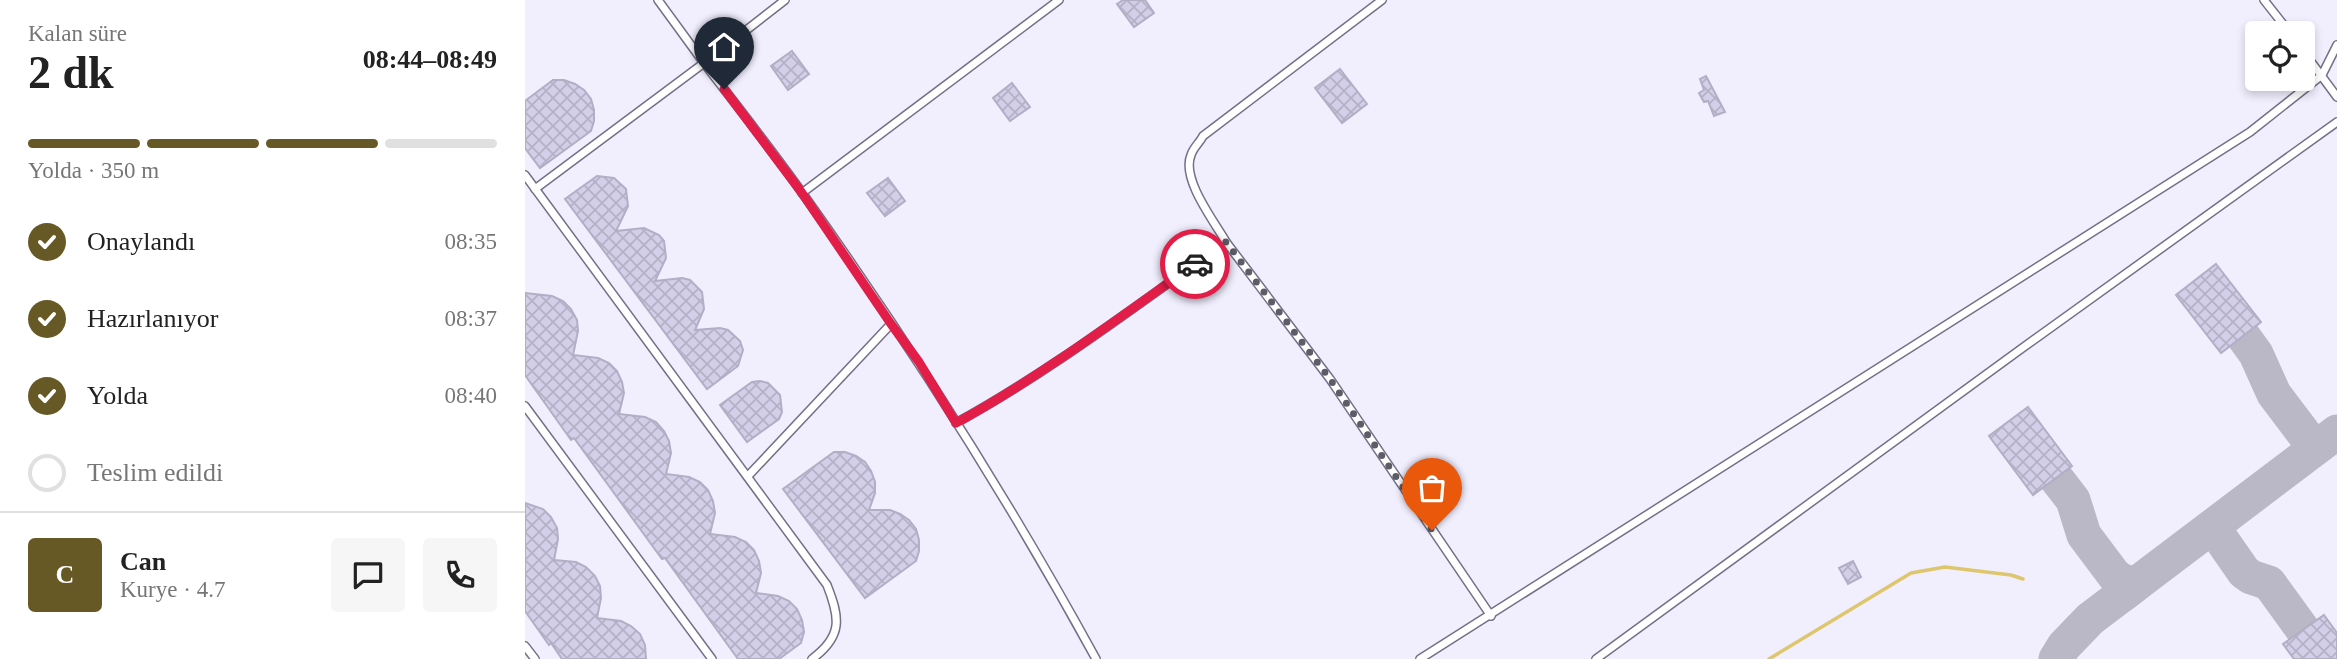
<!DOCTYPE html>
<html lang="tr">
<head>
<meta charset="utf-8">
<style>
  body { margin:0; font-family:Georgia,serif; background:#f6f6f6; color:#222; height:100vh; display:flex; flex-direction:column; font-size:26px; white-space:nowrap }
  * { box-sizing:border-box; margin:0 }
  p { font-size:23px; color:#767676 }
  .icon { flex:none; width:38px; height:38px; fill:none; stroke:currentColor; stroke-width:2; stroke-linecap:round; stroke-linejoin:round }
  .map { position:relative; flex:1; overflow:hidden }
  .sheet { display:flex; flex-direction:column; background:#fff; width:525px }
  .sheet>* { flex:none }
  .buttons { position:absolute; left:1720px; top:21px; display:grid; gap:14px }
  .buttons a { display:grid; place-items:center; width:70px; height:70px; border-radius:7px; background:#fff; box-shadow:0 4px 10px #0003; font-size:35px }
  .pin { position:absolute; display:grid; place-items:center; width:60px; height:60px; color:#fff; margin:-72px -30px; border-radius:50% 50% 50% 0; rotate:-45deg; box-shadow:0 0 7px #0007 }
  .pin .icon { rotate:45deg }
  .courier { position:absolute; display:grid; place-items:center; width:70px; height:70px; margin:-35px; border:5px solid #e11d48; border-radius:50%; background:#fff; color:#222; box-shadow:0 2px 9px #0007 }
  .headline em { font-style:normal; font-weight:700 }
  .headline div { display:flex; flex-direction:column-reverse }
  .headline { display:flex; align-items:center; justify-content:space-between; height:119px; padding:0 28px }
  h1 { font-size:46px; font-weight:700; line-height:52px }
  .bar { display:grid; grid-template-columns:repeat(4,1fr); gap:10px 7px; align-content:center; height:84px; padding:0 28px }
  .bar i { height:9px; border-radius:5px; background:#e0e0e0 }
  .bar .active { background:#665926 }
  .bar p { grid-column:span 4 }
  .line { display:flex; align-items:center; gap:18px; padding:0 28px; border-top:2px solid #e0e0e0 }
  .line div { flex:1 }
  .round { display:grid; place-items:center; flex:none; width:74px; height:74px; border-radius:7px; background:#f6f6f6 }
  ol { padding:0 28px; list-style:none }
  li { display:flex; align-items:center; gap:21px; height:77px }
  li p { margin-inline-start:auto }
  li .icon { padding:7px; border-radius:50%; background:#665926; color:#fff; stroke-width:4 }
  li:last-child { color:#767676 }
  li i { width:38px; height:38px; border:4px solid #e0e0e0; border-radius:50% }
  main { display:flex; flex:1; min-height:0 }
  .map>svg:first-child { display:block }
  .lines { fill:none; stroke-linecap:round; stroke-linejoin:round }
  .stream { stroke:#dec66d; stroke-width:3.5 }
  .taxiway { stroke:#bab7c6; stroke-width:35 }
  .building { fill:url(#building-cross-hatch); stroke:#b1aec6; stroke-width:2 }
  .lane-casing { stroke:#747086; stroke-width:10 }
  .lane { stroke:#fff; stroke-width:7 }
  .done { stroke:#5e5c67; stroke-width:7; stroke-dasharray:0 12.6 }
  .route { stroke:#e11d48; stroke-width:9 }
</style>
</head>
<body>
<main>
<section class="sheet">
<div class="headline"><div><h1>2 dk</h1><p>Kalan süre</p></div><em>08:44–08:49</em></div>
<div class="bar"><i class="active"></i><i class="active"></i><i class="active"></i><i></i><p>Yolda · 350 m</p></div>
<ol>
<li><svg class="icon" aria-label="check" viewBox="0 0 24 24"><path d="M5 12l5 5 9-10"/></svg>Onaylandı<p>08:35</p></li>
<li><svg class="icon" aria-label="check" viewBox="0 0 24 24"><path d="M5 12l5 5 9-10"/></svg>Hazırlanıyor<p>08:37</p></li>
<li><svg class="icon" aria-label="check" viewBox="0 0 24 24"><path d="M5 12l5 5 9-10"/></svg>Yolda<p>08:40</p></li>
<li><i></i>Teslim edildi</li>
</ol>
<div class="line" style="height:126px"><b class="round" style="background:#665926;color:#fff">C</b><div><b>Can</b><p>Kurye · 4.7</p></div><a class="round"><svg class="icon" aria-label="chat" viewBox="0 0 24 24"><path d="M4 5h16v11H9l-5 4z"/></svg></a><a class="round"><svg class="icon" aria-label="phone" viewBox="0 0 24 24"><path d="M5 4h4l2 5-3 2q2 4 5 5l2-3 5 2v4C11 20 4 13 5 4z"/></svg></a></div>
</section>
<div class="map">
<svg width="1812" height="659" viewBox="0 0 1812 659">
  <defs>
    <pattern id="building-cross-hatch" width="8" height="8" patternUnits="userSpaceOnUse" patternTransform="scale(1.75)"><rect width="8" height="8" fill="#d3cfe8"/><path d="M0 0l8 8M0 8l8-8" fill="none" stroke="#b4b1c6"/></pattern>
  </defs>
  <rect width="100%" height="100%" fill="#f1eefe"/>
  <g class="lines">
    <!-- stream -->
    <path class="stream" d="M1244,659L1386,573L1420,567L1486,575L1498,579"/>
    <!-- taxiway -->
    <g class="taxiway">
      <path d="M1718,336L1731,354L1749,394L1780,435"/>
      <path d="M1531,478L1548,500L1559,535L1589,575L1597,581L1611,584L1597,595"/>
      <path d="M1694,536L1719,572L1726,577L1744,583L1778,630"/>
      <path d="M1531,659L1539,646L1565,619L1812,432"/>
    </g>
  </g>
  <!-- building -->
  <g class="building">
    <path d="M598,0H620L629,13L609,27L592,4Z"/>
    <path d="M267,51L284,74L263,90L246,66Z"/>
    <path d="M815,69L842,104L817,123L790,88Z"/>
    <path d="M1181,76L1200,112L1189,116L1183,101L1179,102L1174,93L1179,90L1175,79Z"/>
    <path d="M28,80H39L50,84L59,90L66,99L69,110V121L66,131L15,168L0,148V101Z"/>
    <path d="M487,83L505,107L485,121L468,98Z"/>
    <path d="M72,176L89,178L101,189L103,206L91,231L119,228L134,235L139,241L141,258L130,281L157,278L165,280L177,292L179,309L170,330L195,328L203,330L215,341L218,350L213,366L182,389L40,199Z"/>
    <path d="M363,178L380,201L360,216L342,193Z"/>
    <path d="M1691,264L1736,322L1696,353L1651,295Z"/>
    <path d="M0,293L27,296L38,301L46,309L52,320L53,331L48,355L73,358L84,363L92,371L97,382L99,393L94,414L120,417L131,422L139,431L144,441L146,453L141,474L164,477L175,482L183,490L188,501L190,513L185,534L210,537L221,542L229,550L234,561L236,573L231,593L253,596L264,601L272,609L277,620L279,632L276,643L254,659H213L140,558L137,559L49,438L46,440L0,375Z"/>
    <path d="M235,381L243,383L255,395L257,412L254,419L222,442L195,405L227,382Z"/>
    <path d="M1503,407L1547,466L1508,495L1464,436Z"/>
    <path d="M309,452H320L331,456L340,462L346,471L350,482V493L344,510H365L375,514L384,520L391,529L394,540V551L391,561L340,598L258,489Z"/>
    <path d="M0,503L18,509L26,517L32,528L33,539L29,560L51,562L61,567L70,576L75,586L76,598L72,618L96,621L106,626L115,634L120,645L121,659H37L26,643L24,645L0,611Z"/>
    <path d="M1328,561L1336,577L1323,584L1314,568Z"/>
    <path d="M1799,615L1812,633V659H1769L1758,644Z"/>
  </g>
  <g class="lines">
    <!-- lane casing -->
    <g class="lane-casing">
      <g id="lane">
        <path d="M133,0L179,63L260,0"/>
        <path d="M1739,0L1765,33"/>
        <path d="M1778,51L1812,97"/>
        <path d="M0,175L302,585C315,618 318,636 287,659"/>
        <path d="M10,189L179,63C212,106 246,149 278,194C384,343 483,498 571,659"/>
        <path d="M277,193L534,0"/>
        <path d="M701,242C689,221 656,179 666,155C668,148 675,142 678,136L857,0"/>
        <path d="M0,406L187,659"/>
        <path d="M431,423C526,371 613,304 701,242L805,379L966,616"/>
        <path d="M223,476L366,324"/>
        <path d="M0,646L10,659"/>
        <path d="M895,659L1725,132L1797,75L1812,45"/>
        <path d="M1071,659L1496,349L1812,122"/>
      </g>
    </g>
    <!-- lane -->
    <use href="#lane" class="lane"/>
  </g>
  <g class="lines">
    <!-- done -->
    <path class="done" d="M670,264L701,242L805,379L907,530"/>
    <!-- route -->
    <path class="route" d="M199,89L277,193L366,324L394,362L431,423C515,377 592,319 670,264"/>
  </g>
</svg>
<div class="buttons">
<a><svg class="icon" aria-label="locate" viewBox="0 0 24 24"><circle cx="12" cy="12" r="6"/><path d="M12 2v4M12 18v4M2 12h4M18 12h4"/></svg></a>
</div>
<div class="pin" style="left:907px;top:530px;background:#ea580c"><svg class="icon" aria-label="bag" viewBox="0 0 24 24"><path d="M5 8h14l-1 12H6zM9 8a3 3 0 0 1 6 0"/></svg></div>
<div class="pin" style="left:199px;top:89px;background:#1f2937"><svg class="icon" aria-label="home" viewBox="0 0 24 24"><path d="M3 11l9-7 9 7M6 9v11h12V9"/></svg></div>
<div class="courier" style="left:670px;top:264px"><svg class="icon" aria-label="car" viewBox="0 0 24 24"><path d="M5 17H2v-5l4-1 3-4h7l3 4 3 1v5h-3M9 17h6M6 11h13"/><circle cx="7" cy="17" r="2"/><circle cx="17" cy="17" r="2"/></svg></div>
</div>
</main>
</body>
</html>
